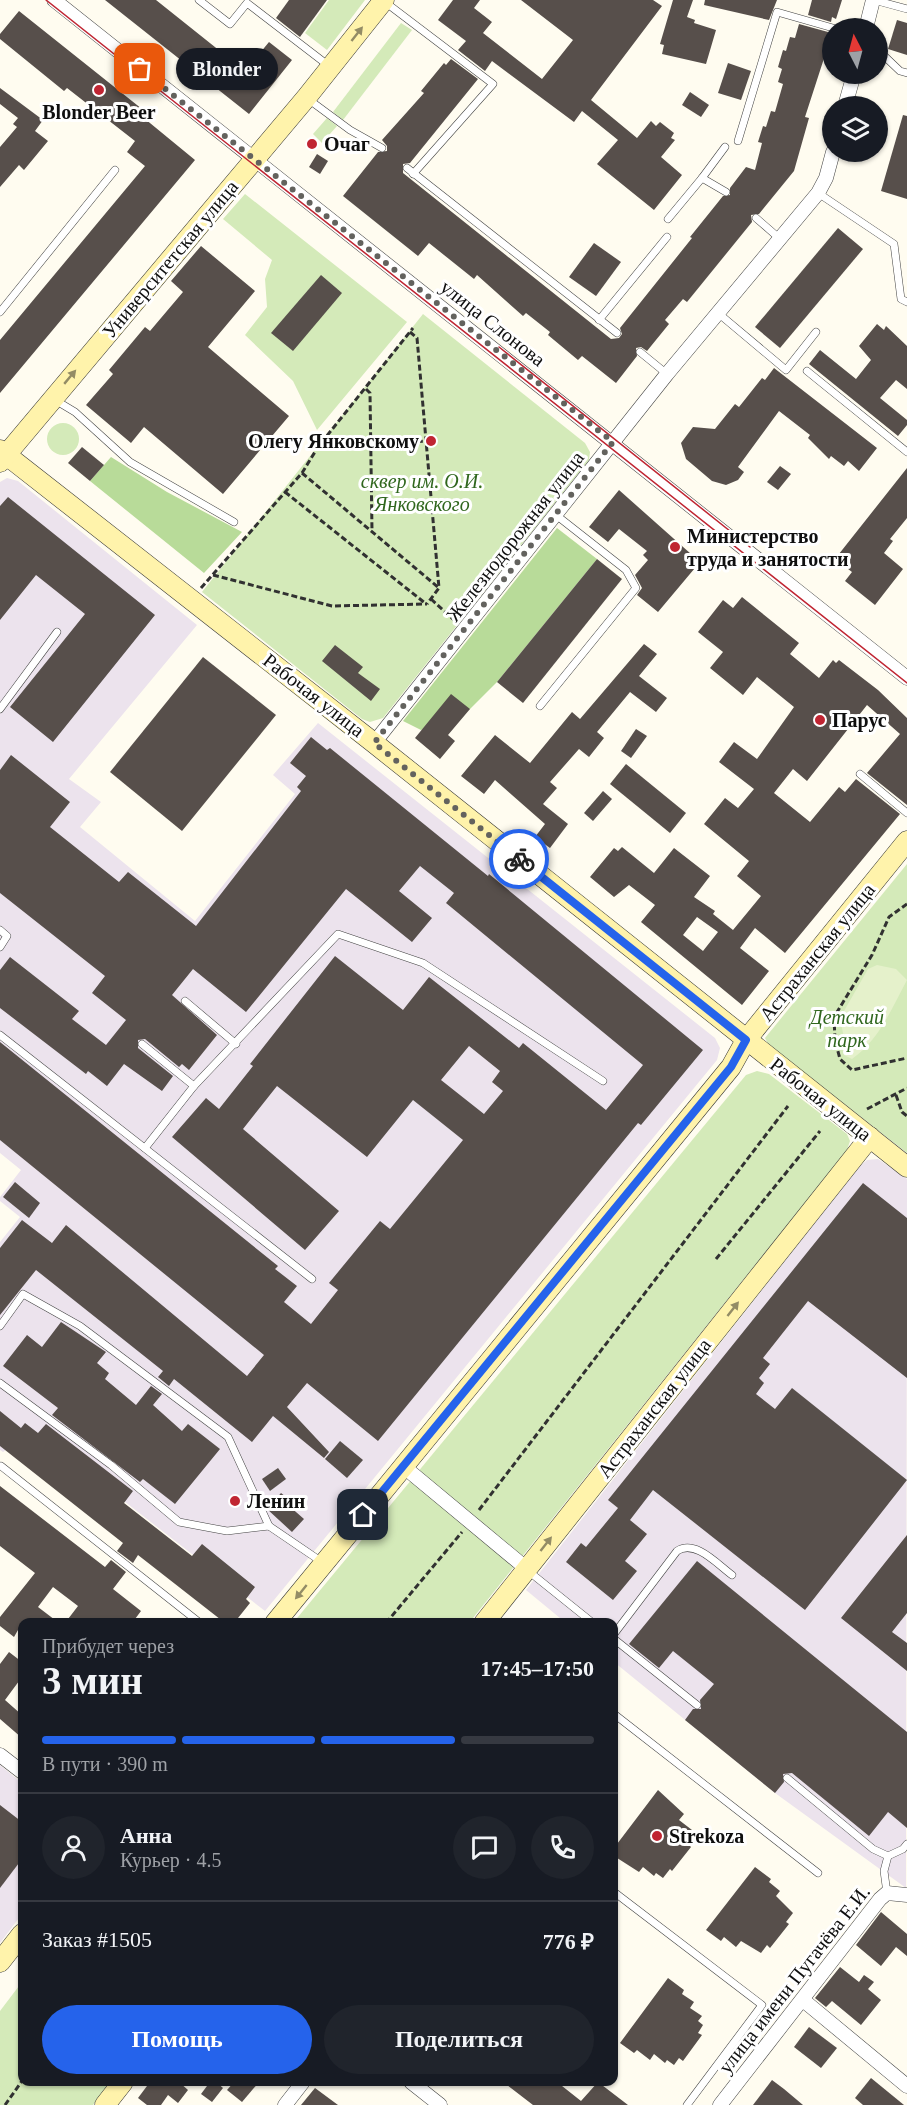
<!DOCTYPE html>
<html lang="ru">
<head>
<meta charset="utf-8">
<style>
  body { margin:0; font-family:Georgia,serif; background:#20242c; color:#f1f3f6; height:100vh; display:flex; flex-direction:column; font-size:22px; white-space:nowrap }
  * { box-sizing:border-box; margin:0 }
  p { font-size:20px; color:#9ea1a6 }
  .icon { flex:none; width:33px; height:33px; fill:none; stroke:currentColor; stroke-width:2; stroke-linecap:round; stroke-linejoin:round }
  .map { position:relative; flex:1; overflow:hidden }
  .side { position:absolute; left:18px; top:1618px; width:600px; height:468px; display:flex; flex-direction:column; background:#171b24; border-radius:12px; box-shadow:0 2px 4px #0004 }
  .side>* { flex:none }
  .needle { width:39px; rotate:354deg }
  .controls { position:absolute; left:822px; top:18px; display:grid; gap:12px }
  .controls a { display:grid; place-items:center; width:66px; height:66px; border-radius:50%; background:#171b24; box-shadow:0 2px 4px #0004; font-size:30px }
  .pin { position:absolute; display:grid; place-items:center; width:51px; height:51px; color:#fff; margin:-26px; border-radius:12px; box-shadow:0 3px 9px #0006 }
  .courier { position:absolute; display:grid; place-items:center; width:60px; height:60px; margin:-30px; border:4px solid #2563eb; border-radius:50%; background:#fff; color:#222; box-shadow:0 2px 8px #0007 }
  .bubble { position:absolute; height:42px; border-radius:21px; background:#171b24; box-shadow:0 2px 4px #0004; font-size:20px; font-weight:700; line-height:42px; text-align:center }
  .summary em { font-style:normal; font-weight:700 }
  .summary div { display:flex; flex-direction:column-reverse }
  .summary { display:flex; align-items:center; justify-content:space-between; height:102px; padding:0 24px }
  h1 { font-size:39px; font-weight:700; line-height:45px }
  .bar { display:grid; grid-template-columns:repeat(4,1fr); gap:9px 6px; align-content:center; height:72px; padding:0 24px }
  .bar i { height:8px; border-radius:4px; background:#363941 }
  .bar .current { background:#2563eb }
  .bar p { grid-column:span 4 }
  .line { display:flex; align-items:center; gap:15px; padding:0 24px; border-top:2px solid #363941 }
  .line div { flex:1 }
  .round { display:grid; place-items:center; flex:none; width:63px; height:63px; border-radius:32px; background:#20242c }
  .cta { display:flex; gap:12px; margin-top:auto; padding:12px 24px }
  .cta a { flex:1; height:69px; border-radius:36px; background:#2563eb; color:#fff; font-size:24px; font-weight:700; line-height:69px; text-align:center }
  .cta a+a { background:#20242c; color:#f1f3f6 }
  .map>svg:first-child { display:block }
  .industrial { fill:#ece3ed }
  .green { fill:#d4eab9 }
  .forest { fill:#b8db99 }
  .pitch { fill:#e5f1cb }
  .building { fill:#574f4b; fill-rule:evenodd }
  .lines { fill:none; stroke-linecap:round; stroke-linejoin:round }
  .lane-casing { stroke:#424242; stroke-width:8 }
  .street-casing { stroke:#424242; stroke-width:15 }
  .secondary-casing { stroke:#313131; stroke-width:21 }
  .path { stroke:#313131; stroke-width:3; stroke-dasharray:6 3; stroke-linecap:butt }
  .lane { stroke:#fff; stroke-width:7 }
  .street { stroke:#fff; stroke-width:14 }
  .secondary { stroke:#fff3ab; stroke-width:20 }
  .tram { stroke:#c02532; stroke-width:1.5 }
  .oneway { fill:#938c65 }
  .done { stroke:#63625e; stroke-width:6; stroke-dasharray:0 10.8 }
  .route { stroke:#2563eb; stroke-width:8 }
  .poi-dot { fill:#c02532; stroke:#fff; stroke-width:2 }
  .labels { text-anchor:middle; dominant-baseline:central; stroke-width:6; stroke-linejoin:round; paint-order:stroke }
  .poi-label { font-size:20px; font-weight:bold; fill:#0f0f0f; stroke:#fff; text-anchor:start }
  .street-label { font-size:20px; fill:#0f0f0f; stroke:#fff }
  .park-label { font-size:20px; font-style:italic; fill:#30671e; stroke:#fff }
</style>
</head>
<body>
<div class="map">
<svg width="907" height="2105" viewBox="0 0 907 2105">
  <rect width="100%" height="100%" fill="#fffcf0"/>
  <!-- industrial -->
  <g class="industrial">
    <path d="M7,478L18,481L197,625L69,779L101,802L80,827L195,921L295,794L273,775L318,723L715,1038L720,1048L717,1060L265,1611L34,1431L3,1452L0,1450V1242L20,1217L0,1201V1197L21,1170L0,1153V482Z"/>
    <path d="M878,1159L907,1179L906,1888L775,1793L614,1662V1623H566L526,1590L859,1167L867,1160Z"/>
    <path d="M0,1765L22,1783V1914L0,1943Z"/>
  </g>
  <!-- green -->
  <g class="green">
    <path d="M329,0H365L327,50L305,33Z"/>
    <path d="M401,23L412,30L343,120L333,112Z"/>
    <path d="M327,118L337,126L322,143L313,134Z"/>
    <path d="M245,194L407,322L317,430L293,381L245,335L267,307L265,279L272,260L223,219Z"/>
    <path d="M423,314L585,443L590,452L589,460L383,718L370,722L362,719L202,592Z"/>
    <circle cx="63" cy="439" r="16"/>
    <path d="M907,864V1153L784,1057L768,1044L765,1038Z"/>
    <path d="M757,1071L769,1074L847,1134L850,1141L847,1150L469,1623H293L746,1075Z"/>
    <path d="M22,1982V2082H111L93,2105H0V2011Z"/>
  </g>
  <!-- forest -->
  <g class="forest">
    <path d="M111,457L167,492L242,532L204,573L90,481Z"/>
    <path d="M557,528L597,559L497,682L470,709L421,730L403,721Z"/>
  </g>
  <!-- pitch -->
  <path class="pitch" d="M877,965L896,969L907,980C891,1010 879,1040 852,1059L844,1055V1038L840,1018L868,969Z"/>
  <!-- building -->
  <g class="building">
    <path d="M105,0H156L245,71L269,42L292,60L249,114Z"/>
    <path d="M289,0H327L300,37L276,18Z"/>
    <path d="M453,0H480L474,8L492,22L483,33L542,79L573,40L521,0H653L662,6L591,100L637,138L651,121L656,126L660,122L674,133L671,138L675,140L661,157L682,175L654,210L597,164L618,140L582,111L574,122L492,61L485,71L458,50L466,41L438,20Z"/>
    <path d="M673,0H693L687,17L695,20L694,23L716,30L706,64L662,54L664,45L660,44Z"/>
    <path d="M705,0H777L769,20L704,5Z"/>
    <path d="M812,0H842L836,19L832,17L831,22L808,15Z"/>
    <path d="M19,11L142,109L139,114L195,160L0,393V340L145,166L127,152L135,141L67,88L64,91L0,39V34Z"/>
    <path d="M897,20L907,23V55L888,49Z"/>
    <path d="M799,24L828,32L825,45L828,46L805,117L809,118L794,171L759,214L751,215L752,222L687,302L683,299L665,320L669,324L647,351L641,347L636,348L637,356L616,383L582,356L578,360L548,335L550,332L526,313L523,316L477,275L474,279L429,243L418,256L343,196L378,152L387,151V146L382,140L424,93L421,91L444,63L446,65L451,59L478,79L410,163L403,164V173L611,339L619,338L622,334L620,328L692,238L690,237L723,196L730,195V188L746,167L755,170L762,143L758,142L763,126L766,127L771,111L775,112L783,84L778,82L782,69L778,67L783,50L786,51L790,37L795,38Z"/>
    <path d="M728,63L751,71L741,100L718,93Z"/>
    <path d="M0,88L43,120L35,131L48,141L24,170L19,165L0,187V147L17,127L13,124L18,118L0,104Z"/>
    <path d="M690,92L709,105L701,117L682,105Z"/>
    <path d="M903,115L907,116V199L881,191Z"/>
    <path d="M317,154L328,161L320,174L309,167Z"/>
    <path d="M838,228L863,249L780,348L755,327Z"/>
    <path d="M594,243L621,262L596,296L569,277Z"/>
    <path d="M201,246L255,291L208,347L289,416L223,494L144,427L131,443L86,405L113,374L109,370L145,327L150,331L183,292L171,281Z"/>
    <path d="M321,275L342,293L293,351L271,333Z"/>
    <path d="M877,324L884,330L886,326L907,346V389L896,380L880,398L907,420V425L898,436L809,364L820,350L856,379L871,360L859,346Z"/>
    <path d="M774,368L877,448L859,471L848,461L844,466L831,456L829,459L808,438L810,435L779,411L738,467L744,472L738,480L726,485L712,481L686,459L681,443L693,427L715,429L735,404L739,407L762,378L765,380Z"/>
    <path d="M82,447L104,465L90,481L68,463Z"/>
    <path d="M780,466L791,474L778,490L767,482Z"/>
    <path d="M907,468V518L890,539L893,541L884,553L903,569L875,605L845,581L852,572L835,559Z"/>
    <path d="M619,490L700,562L658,612L637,595L642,588L635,575L648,560L643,555L647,551L619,529L608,542L589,527Z"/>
    <path d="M8,497L155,615L53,742L10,707L85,614L36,575L0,620V506Z"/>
    <path d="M597,559L622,579L523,703L497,682Z"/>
    <path d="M742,597L799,643L790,654L819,678L833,660L836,663L839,660L878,690L907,718V805L867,773L900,734L867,705L807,781L793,769L774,793L810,822L839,787L845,792L856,779L900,814L785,953L755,928L740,948L769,971L742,1005L641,922L655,905L629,885L614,897L590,877L614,848L618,851L622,847L654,873L674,848L710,876L694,897L715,911L713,914L733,930L761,896L737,876L749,861L704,824L725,798L738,808L754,789L719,762L734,742L757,759L794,707L757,677L743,695L710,668L723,652L698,632L723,600L733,608ZM697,917L718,932L703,951L683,935Z"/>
    <path d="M644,644L657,654L639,676L667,698L656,712L630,692L597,732L604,738L589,757L579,749L550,782L557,788L543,804L568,824L550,848L535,837L545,824L495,780L484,794L461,776L495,735L530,763L572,712L580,719Z"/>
    <path d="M335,645L363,667L358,673L380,689L371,701L322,661Z"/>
    <path d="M203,657L276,715L182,831L110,772Z"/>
    <path d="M451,694L470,709L448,735L455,741L440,759L415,738Z"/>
    <path d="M636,729L647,736L631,758L621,751Z"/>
    <path d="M311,737L327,750L330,748L488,876L489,874L703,1050L641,1125L638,1123L378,1441L307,1383L287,1407L329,1452L324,1458L273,1416L252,1442L174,1379L169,1386L158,1377L163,1371L36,1270L0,1315V1248L22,1220L52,1243L66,1225L247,1376L264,1355L0,1140V1042L278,1266L275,1269L297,1286L284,1302L311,1324L338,1290L329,1283L380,1221L390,1229L463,1140L413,1100L367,1157L277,1086L243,1129L339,1211L305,1250L172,1137L206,1098L219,1109L253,1066L250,1064L335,956L403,1010L429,977L519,1048L523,1043L606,1110L643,1065L446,903L454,893L420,866L399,891L432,918L412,942L346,889L246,1012L193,969L172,995L217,1035L189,1070L182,1064L179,1067L145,1039L138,1040V1048L173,1076L162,1091L124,1064L107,1086L88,1071L86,1074L0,1008V970L10,957L79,1011L72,1019L106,1045L126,1020L92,993L105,976L0,893V770L11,755L70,802L50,827L119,882L128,872L196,926L301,791L297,787L306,776L290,763ZM469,1046L500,1071L492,1082L503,1091L484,1114L441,1080Z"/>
    <path d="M626,764L686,813L670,833L610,784Z"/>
    <path d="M603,791L612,799L593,821L584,813Z"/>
    <path d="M15,1182L40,1203L29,1218L3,1197Z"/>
    <path d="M863,1183L907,1218V1378L808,1301L763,1358L770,1364L759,1378L764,1383L756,1394L775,1409L792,1388L907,1480L805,1610L653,1490L630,1520L647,1534L625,1561L637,1571L613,1600L566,1562L581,1543L586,1547L618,1508L608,1500Z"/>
    <path d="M61,1322L106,1352L97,1363L109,1373L105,1379L136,1405L151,1386L162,1394L153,1405L182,1431L188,1424L220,1449L175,1504L143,1479L140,1482L52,1415L58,1408L3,1366L27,1335L42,1347Z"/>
    <path d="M0,1411L21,1428L25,1423L38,1433L46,1424L133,1491L124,1503L192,1556L202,1544L255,1587L246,1599L250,1603L234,1623H225L138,1555L133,1563L117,1551L123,1543L0,1446Z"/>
    <path d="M340,1441L363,1460L347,1478L325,1459Z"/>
    <path d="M278,1468L286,1479L270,1491L262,1479Z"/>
    <path d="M0,1486L105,1567L111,1560L126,1572L113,1589L141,1611L132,1623H65L78,1606L53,1587L38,1607L59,1623H22L14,1637L0,1626V1617L35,1573L0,1546Z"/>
    <path d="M281,1493L291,1501L288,1505L304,1519L292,1532L267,1509Z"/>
    <path d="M907,1535V1613L892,1632L907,1643V1671L841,1618Z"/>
    <path d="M697,1561L907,1732V1828L888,1812L869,1836L792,1773L783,1774L784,1782L775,1793L685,1720L693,1709H701L700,1700L714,1684L673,1651L659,1668L629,1644Z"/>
    <path d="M9,1652L22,1662V1677L5,1700L22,1715V1738L0,1719V1664Z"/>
    <path d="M658,1790L684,1814L679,1820L692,1830L687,1836L692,1841L689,1845L691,1847L672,1871L670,1869L663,1878L656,1873L654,1876L643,1867L639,1872L614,1856V1848Z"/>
    <path d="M0,1805L22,1822V1859L0,1888Z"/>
    <path d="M755,1867L771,1879L769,1882L780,1891L776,1896L793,1913L786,1922L789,1924L770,1948L767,1945L761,1953L741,1941L736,1947L724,1937L721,1941L706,1930Z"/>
    <path d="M881,1912L907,1934V1956L896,1947L881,1966L856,1945Z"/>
    <path d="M840,1967L859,1982L864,1975L874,1982L868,1989L881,2000L861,2025L832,2001L826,2007L815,1998Z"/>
    <path d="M668,1978L684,1990L682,1994L694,2002L690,2008L702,2016L698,2021L703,2025L698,2033L702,2035L683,2061L679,2058L674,2065L667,2060L665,2063L654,2054L650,2060L637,2050L634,2053L620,2043Z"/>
    <path d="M809,2027L837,2048L821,2068L794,2047Z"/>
    <path d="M871,2078L904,2105H863L855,2098Z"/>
    <path d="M772,2080L784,2089L803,2105H753Z"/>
    <path d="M150,2082H179L188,2090L178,2103L168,2095L161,2105H147L138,2098Z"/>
    <path d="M210,2082H216L223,2088L212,2102L201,2094Z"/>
    <path d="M234,2082H259L242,2102L227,2090Z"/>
    <path d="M503,2082H557L581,2101L598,2082L628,2105H533Z"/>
    <path d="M315,2088L338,2105H301Z"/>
  </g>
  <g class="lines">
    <!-- lane casing -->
    <g class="lane-casing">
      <g id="lane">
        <path d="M199,0L230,24L247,3L329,66"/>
        <path d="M874,0L907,9"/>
        <path d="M385,2L493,84L413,174"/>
        <path d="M878,50L900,71L907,73"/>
        <path d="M308,99L350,130L382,148"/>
        <path d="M738,141L777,12L833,28"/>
        <path d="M407,168L617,333"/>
        <path d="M702,178L725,147"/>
        <path d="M818,193L894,244L901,299L907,302"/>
        <path d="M756,218L779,238"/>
        <path d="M668,219L702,178L726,192"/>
        <path d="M0,312L115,170"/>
        <path d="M718,313L786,370L816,332"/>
        <path d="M599,320L667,237"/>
        <path d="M640,352L667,374"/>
        <path d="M807,371L907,452"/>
        <path d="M55,400L75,412L130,462L234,522"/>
        <path d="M540,706L636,588L626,570L556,515"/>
        <path d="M0,709L57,632"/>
        <path d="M860,774L907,813"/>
        <path d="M0,930L7,936L0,947"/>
        <path d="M185,1001L236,1044"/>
        <path d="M0,1035L312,1279"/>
        <path d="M142,1044L194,1086"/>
        <path d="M145,1148L194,1086L338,934L423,963L603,1081"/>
        <path d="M0,1326L23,1294L80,1326L228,1437L269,1526"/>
        <path d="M0,1383L111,1465L179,1522L227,1531L269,1526L322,1562"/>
        <path d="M1,1466L200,1623"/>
        <path d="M527,1570L593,1623"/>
        <path d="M614,1634L677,1551C695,1539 717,1564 732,1575"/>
        <path d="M614,1639L697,1705"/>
        <path d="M614,1714L818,1873"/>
        <path d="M787,1778L873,1849L888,1856L884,1871L887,1893"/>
        <path d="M888,1856L903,1849L907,1844"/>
        <path d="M614,1892L762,2005L687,2105"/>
      </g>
    </g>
    <!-- street casing -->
    <g class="street-casing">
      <g id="street">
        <path d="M54,0L907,678"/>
        <path d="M866,28L873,0"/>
        <path d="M845,106L854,74"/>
        <path d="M374,743L667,374L818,193L826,178L833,152"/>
        <path d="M403,1466L527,1569"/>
        <path d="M0,1755L22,1772"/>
        <path d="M803,2000L907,2086"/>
        <path d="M411,2082L440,2105"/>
        <path d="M285,2105L303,2082"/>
        <path d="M720,2105L880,1899L887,1893L907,1895"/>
      </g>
    </g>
    <!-- secondary casing -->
    <g class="secondary-casing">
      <g id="secondary">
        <path d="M0,450L374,743L907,1167"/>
        <path d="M0,462L306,98L384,0"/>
        <path d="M275,1623L731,1067L746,1040L907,841"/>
        <path d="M484,1623L870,1137"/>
        <path d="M0,1962L22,1934"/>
        <path d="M105,2105L123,2082"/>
      </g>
    </g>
    <!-- path -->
    <g class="path">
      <path d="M410,332L417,338L439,588L427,604"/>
      <path d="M366,389L370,393L372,531"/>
      <path d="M318,447L426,441"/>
      <path d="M302,473L439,588"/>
      <path d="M285,492L425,603"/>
      <path d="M213,575L332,606L427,604"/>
      <path d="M201,588L302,473L318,447L413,328"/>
      <path d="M431,599L455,621"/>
      <path d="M907,904L889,917L872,955L834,1017L835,1040L840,1059L852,1070L907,1058"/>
      <path d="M896,1095L902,1112L907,1116"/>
      <path d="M867,1109L907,1088"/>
      <path d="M716,1259L820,1131"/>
      <path d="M479,1510L788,1106"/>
      <path d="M386,1623L462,1532"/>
      <path d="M5,2105L22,2081"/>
    </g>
    <!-- lane -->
    <use href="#lane" class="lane"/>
    <!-- street -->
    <use href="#street" class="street"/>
    <!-- secondary -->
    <use href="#secondary" class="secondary"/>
    <!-- tram -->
    <g class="tram">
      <path d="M46,0L907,683"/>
      <path d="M499,347L750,547"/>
    </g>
  </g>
  <!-- one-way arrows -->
  <defs><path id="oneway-solid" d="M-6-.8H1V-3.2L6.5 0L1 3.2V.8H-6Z" transform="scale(1.5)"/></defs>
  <g class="oneway">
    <use href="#oneway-solid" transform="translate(357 34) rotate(-52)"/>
    <use href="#oneway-solid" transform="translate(70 377) rotate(-50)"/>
    <use href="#oneway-solid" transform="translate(733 1309) rotate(-52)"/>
    <use href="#oneway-solid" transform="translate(546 1544) rotate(-52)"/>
    <use href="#oneway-solid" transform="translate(301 1592) rotate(129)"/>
  </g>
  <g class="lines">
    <!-- done -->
    <path class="done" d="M140,69L613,442L374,743L519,859"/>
    <!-- route -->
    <path class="route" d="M363,1515L731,1067L746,1040L519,859"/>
  </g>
  <!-- markers -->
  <g class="poi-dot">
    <circle cx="99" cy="90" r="6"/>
    <circle cx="312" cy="144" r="6"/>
    <circle cx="431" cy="441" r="6"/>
    <circle cx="675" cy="547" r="6"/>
    <circle cx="820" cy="720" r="6"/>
    <circle cx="235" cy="1501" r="6"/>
    <circle cx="657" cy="1836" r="6"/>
  </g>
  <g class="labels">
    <!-- poi labels -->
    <g class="poi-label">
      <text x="99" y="112" text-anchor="middle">Blonder Beer</text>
      <text x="324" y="144">Очаг</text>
      <text x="419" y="441" text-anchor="end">Олегу Янковскому</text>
      <text x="687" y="536">Министерство<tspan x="687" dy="23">труда и занятости</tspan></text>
      <text x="832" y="720">Парус</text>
      <text x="247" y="1501">Ленин</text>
      <text x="669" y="1836">Strekoza</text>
    </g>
    <!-- street labels -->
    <g class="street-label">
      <text transform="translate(170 259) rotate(-50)">Университетская улица</text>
      <text transform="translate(493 323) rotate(38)">улица Слонова</text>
      <text transform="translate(515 536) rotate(-52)">Железнодорожная улица</text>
      <text transform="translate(314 695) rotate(38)">Рабочая улица</text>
      <text transform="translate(817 952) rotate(-51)">Астраханская улица</text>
      <text transform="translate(821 1099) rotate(38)">Рабочая улица</text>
      <text transform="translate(654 1408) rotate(-52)">Астраханская улица</text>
      <text transform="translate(794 1979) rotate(-52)">улица имени Пугачёва Е.И.</text>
    </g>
    <!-- park labels -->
    <g class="park-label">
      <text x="422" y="481">сквер им. О.И.<tspan x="422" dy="23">Янковского</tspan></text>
      <text x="847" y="1017">Детский<tspan x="847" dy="23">парк</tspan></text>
    </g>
  </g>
</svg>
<div class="controls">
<a><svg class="needle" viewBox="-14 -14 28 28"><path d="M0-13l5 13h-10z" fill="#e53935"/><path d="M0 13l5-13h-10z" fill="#9ea1a6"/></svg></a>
<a><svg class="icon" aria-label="layers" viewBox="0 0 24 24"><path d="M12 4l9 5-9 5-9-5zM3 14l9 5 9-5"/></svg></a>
</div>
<div class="pin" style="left:140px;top:69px;background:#ea580c"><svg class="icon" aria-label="bag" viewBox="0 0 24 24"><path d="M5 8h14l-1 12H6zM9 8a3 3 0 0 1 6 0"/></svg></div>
<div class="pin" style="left:363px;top:1515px;background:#1f2937"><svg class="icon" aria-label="home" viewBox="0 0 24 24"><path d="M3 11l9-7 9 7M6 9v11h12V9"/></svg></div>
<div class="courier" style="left:519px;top:859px"><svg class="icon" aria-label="bike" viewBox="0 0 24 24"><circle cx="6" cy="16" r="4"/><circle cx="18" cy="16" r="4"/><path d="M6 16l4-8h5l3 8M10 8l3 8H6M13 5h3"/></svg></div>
<div class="bubble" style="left:176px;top:48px;width:102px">Blonder</div>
<section class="side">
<div class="summary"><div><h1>3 мин</h1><p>Прибудет через</p></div><em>17:45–17:50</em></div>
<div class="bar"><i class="current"></i><i class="current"></i><i class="current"></i><i></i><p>В пути · 390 m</p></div>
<div class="line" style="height:108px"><a class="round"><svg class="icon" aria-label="person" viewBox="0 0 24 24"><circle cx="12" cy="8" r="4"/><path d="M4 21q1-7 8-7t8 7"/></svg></a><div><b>Анна</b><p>Курьер · 4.5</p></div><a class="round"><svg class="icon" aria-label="chat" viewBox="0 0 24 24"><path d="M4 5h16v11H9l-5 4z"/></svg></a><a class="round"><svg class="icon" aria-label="phone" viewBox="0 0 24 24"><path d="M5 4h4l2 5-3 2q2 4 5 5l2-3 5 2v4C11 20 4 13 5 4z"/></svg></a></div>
<div class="line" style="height:78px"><div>Заказ #1505</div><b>776 ₽</b></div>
<div class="cta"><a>Помощь</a><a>Поделиться</a></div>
</section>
</div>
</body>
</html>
